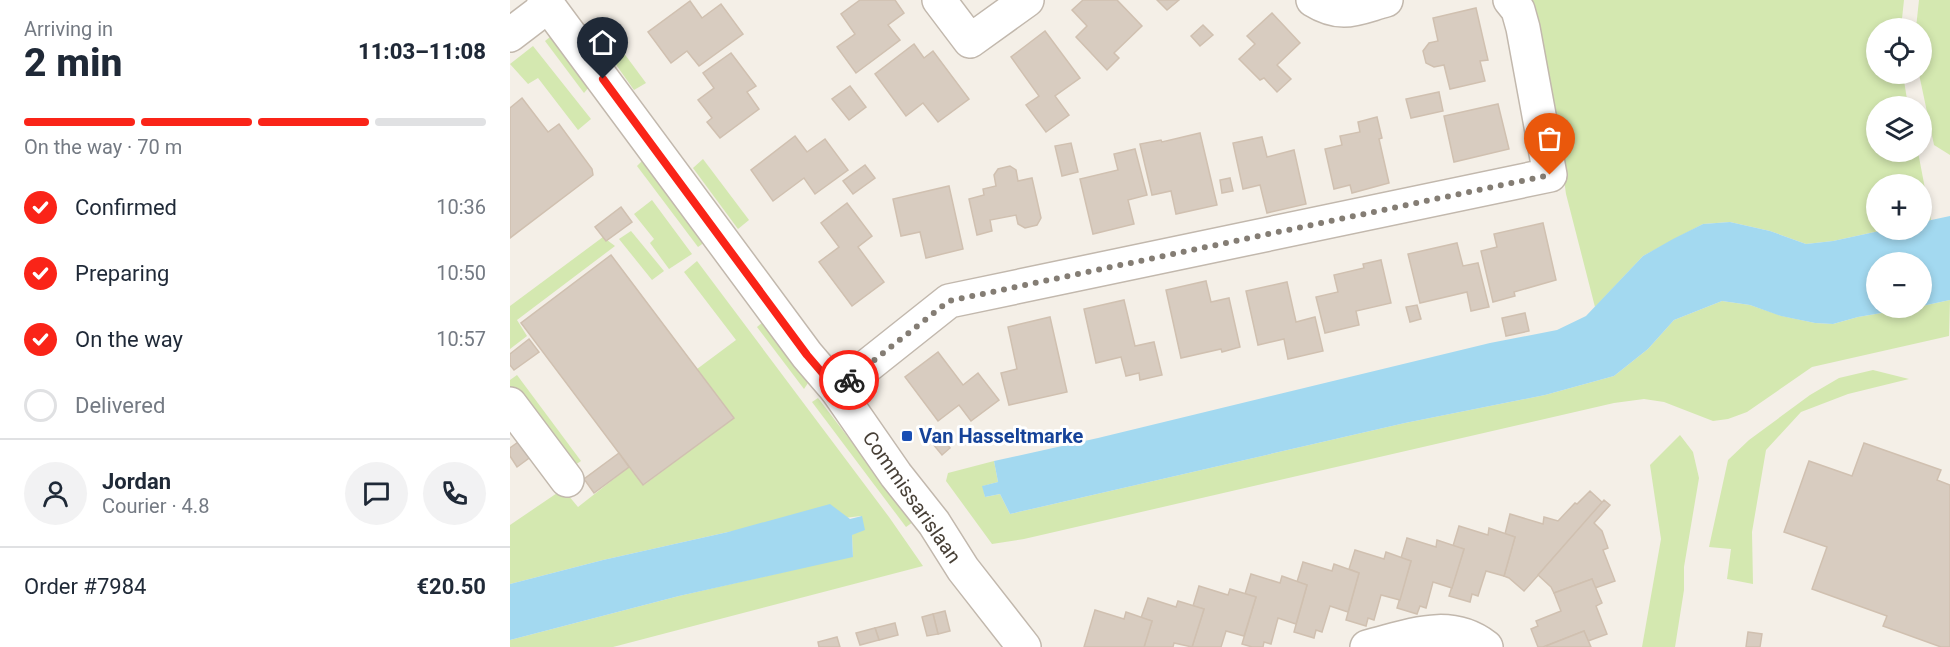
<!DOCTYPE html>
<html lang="en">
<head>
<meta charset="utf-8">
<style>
  body { margin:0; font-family:Roboto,sans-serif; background:#f2f2f3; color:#1f2937; height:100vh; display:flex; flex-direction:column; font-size:22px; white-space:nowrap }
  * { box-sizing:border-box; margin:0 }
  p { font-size:20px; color:#747a83 }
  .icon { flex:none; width:33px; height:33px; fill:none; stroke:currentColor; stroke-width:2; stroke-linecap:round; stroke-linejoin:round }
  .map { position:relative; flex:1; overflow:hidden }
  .side { display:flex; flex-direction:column; background:#fff; width:510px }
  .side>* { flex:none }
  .tools { position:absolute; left:1356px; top:18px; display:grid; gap:12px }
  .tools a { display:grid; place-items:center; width:66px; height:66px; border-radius:50%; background:#fff; box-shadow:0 3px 9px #0003; font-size:30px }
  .pin { position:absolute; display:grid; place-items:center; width:51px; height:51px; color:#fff; margin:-62px -26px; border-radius:50% 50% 50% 0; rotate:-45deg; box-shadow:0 0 6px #0007 }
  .pin .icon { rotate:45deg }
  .courier { position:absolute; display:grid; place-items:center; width:60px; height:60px; margin:-30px; border:4px solid #fa2418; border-radius:50%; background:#fff; color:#222; box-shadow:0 2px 8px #0007 }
  .headline em { font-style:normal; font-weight:800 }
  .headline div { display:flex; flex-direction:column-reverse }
  .headline { display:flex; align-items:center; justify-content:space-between; height:102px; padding:0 24px }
  h1 { font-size:39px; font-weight:800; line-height:45px }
  .bar { display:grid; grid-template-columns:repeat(4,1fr); gap:9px 6px; align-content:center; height:72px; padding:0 24px }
  .bar i { height:8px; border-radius:4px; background:#e0e1e3 }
  .bar .on { background:#fa2418 }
  .bar p { grid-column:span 4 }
  .line { display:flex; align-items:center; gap:15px; padding:0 24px; border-top:2px solid #e0e1e3 }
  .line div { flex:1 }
  .round { display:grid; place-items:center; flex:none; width:63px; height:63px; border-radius:32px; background:#f2f2f3 }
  ol { padding:0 24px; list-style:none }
  li { display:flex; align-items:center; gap:18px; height:66px }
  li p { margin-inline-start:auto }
  li .icon { padding:6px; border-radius:50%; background:#fa2418; color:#fff; stroke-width:4 }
  li:last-child { color:#747a83 }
  li i { width:33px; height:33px; border:3px solid #e0e1e3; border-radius:50% }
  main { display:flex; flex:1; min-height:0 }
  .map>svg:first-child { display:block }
  .green { fill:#d4e8b0 }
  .water { fill:#a3d9f0 }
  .building { fill:#d8ccc0; stroke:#d0c0b0; stroke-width:1.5 }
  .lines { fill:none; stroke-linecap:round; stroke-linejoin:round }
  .minor-casing { stroke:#c2b8ad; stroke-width:36 }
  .minor { stroke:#fff; stroke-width:33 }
  .done { stroke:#847d74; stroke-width:6; stroke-dasharray:0 10.8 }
  .route { stroke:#fa2418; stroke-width:8 }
  .transit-dot { fill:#1a4fb4; stroke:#fff; stroke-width:2 }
  .labels { text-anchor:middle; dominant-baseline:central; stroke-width:6; stroke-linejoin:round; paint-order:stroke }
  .transit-label { font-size:20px; font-weight:bold; fill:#164399; stroke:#fff; text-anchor:start }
  .street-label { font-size:20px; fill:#473f36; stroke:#fff }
</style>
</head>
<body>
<main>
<section class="side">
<div class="headline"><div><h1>2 min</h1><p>Arriving in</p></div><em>11:03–11:08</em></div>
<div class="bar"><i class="on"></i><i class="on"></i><i class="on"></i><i></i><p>On the way · 70 m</p></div>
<ol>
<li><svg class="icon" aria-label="check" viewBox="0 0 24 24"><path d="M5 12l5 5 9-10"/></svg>Confirmed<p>10:36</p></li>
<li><svg class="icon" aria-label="check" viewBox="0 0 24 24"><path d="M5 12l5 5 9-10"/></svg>Preparing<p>10:50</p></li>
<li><svg class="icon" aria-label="check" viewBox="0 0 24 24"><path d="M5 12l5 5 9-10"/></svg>On the way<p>10:57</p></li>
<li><i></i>Delivered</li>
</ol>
<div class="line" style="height:108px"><a class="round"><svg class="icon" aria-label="person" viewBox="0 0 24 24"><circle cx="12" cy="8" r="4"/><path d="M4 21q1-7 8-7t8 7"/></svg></a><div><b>Jordan</b><p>Courier · 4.8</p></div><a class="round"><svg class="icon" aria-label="chat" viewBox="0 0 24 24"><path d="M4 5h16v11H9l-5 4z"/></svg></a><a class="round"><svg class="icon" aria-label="phone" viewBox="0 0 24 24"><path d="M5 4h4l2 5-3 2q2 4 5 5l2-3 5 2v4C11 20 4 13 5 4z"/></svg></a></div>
<div class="line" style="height:78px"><div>Order #7984</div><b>€20.50</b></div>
</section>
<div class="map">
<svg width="1440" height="647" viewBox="0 0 1440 647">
  <rect width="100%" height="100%" fill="#f4efe7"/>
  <!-- green -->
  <g class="green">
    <path d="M1016,0H1394L1391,28H1366V74H1393L1398,106H1366V152H1408L1421,220L1412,222V184H1366V230H1374L1323,241L1296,244L1260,231L1220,222L1193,224L1133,256L1085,307L1056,194L1050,151Z"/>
    <path d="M1409,0H1440V155L1424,145L1409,74H1412V28H1406Z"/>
    <path d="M96,29L136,83L124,90L87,38Z"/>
    <path d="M40,37L79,87L74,93L35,41Z"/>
    <path d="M23,46L81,119L68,130L28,78L18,84L0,64Z"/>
    <path d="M193,159L239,220L228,229L183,168Z"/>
    <path d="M133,160L195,242L188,247L127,166Z"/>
    <path d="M142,200L182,254L159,269L140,243L144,239L124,214Z"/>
    <path d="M121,231L154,271L142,280L109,239Z"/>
    <path d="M93,237L105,246L7,320L17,336L0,349V306Z"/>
    <path d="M187,261L379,517L413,566L103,647H0V640L169,596L343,556L342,535L351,516L218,532L93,560L0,584V525L53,489L68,507L119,467L134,485L223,418L187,369L226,340L174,272Z"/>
    <path d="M1440,300L1439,336L1302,367L1237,412L1218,419L1203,421L1154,402L1134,399L1104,403L514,539L482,544L436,481L438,473L484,461L488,482L473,486L475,497L490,494L500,514L895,423L1035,395L1104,376L1138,349L1164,320L1212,301L1240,305L1272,316L1305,323L1323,324L1348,317L1401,308H1412V306Z"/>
    <path d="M253,322L298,383L294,389L247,327Z"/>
    <path d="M1363,370L1399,379L1338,394L1291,412L1256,450L1242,532L1243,584L1217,579L1221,549L1199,547L1218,460L1239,440L1300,395L1329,378Z"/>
    <path d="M7,375L71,461L59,469L0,388V380Z"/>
    <path d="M308,398L403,522L396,527L302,402Z"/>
    <path d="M1170,435L1183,452L1189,478L1174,567V590L1165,647H1132L1151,539L1140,465Z"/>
  </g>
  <!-- water -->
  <g class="water">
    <path d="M1440,216V300L1412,306V262H1366V308H1401L1348,317L1323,324L1305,323L1271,316L1240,305L1212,301L1164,320L1138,349L1104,376L1035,395L895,423L500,514L490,494L475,497L472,486L488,482L484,461L588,438L980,343L1047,330L1076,316L1133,256L1163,239L1193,224L1220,222L1260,231L1296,244L1323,241L1374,230H1412V222Z"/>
    <path d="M320,504L340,519L352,516L355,530L342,535L343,557L169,596L0,640V584L93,560L218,532Z"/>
  </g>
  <!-- building -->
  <g class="building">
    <path d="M350,0H385L394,13L378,25L390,40L346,73L327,47L345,34L331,14Z"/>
    <path d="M573,0H607L632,26L604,53L609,58L597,70L566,37L577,26L562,10Z"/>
    <path d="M647,0H669L657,10Z"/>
    <path d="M180,1L192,18L211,4L233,34L189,66L177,51L161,63L138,32Z"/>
    <path d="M966,8L978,60L970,61L975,81L940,89L934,65L924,67L916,63L913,51L919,43L928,41L923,18Z"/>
    <path d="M762,13L790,43L767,65L781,79L767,92L754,78L750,80L729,59L745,44L737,36Z"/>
    <path d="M693,25L703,35L690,46L681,36Z"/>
    <path d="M535,31L570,78L545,96L559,115L536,132L516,105L529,96L501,57Z"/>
    <path d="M404,44L414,58L423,51L459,99L428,122L413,103L396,116L365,74Z"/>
    <path d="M221,53L246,86L237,92L249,109L210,138L197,122L202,118L188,100L204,88L193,73Z"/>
    <path d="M340,86L356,107L339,120L322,99Z"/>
    <path d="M929,92L933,111L901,118L896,99Z"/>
    <path d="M12,98L38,132L49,124L82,169L83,175L0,238V108Z"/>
    <path d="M988,104L999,149L944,162L934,116Z"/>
    <path d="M867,117L872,138L869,139L879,183L842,193L840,185L824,189L815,149L832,145L830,136L850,132L848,122Z"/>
    <path d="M690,133L707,205L666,214L661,191L642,195L630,144L651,140L652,142Z"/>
    <path d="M285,136L297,152L315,139L338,170L305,194L294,178L263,201L241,170Z"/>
    <path d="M752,137L757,157L784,150L796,204L757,213L750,185L733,189L723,143Z"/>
    <path d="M561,143L568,172L552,176L545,146Z"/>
    <path d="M625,149L637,195L618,200L624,224L583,234L570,179L608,170L604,154Z"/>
    <path d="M355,165L365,178L343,194L333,181Z"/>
    <path d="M500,166L506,170L508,181L522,178L531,218L527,225L515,228L508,224L506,215L480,220L482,231L467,235L459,199L474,195L473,189L486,186L484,175L488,169Z"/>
    <path d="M720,178L723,191L712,193L710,180Z"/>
    <path d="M439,186L453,249L416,258L410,232L391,236L383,199Z"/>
    <path d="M337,203L362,236L348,247L374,282L342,306L309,262L329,247L311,223Z"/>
    <path d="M111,207L122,222L96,241L85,227Z"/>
    <path d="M1033,223L1046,280L1004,292L1005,296L983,302L971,251L987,247L984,234Z"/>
    <path d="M947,243L953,266L968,263L979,307L961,311L957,292L910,303L898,254Z"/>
    <path d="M101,255L224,418L133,485L11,323Z"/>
    <path d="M871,260L881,303L846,311L849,325L815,333L806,297L828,292L824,275L854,268L853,264Z"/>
    <path d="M696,281L701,302L719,298L730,347L712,352L711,349L671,358L656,290Z"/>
    <path d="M777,282L786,322L805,317L813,351L778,359L774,339L748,345L736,291Z"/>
    <path d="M614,300L625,346L644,342L652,375L630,380L629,373L616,376L611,357L586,363L574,309Z"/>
    <path d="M907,305L911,319L900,322L896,307Z"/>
    <path d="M1015,313L1019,331L996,336L992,318Z"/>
    <path d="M540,317L557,392L499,405L491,373L507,369L498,327Z"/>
    <path d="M19,339L29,352L4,370L0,365V354Z"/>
    <path d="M428,352L453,385L468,373L489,400L461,421L449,405L428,421L395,377Z"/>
    <path d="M15,437L26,453L7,467L0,456V448Z"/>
    <path d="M432,437L440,448L432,455L423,444Z"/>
    <path d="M1354,443L1431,470L1427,480L1440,485V647H1431L1373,626L1377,616L1302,589L1317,547L1274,532L1299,461L1342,476Z"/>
    <path d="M109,453L119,467L84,493L74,479Z"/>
    <path d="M1080,491L1093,503L1014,591L999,578L994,576L1005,537L995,534L1000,514L1033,524L1034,517L1048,521L1065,503L1067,504Z"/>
    <path d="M1094,500L1100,505L1084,523L1092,531L1098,548L1093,550L1105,581L1085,588L1082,579L1044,593L1041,587L1028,575Z"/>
    <path d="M949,526L978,535L979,528L1005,537L994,576L976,571L968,596L962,594L960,602L939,596L954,549L943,546Z"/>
    <path d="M897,538L926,547L927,540L954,549L942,588L923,582L916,608L910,606L907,614L887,608L901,561L891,558Z"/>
    <path d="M845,550L874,559L876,552L901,561L890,600L871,595L864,620L858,618L856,626L836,620L849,573L839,569Z"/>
    <path d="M793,562L822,571L824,564L849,573L838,612L820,606L812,632L806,630L804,638L784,632L797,585L787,582Z"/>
    <path d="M741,574L770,583L772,576L797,585L786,624L768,618L761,644L754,642L753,647H742L732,644L746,597L735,594Z"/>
    <path d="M1082,579L1092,603L1086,606L1097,634L1078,641L1074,631L1033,647H1028L1021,629L1028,626L1026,621L1051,611L1044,593Z"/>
    <path d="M689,586L718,595L720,589L746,597L734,636L716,631L711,647H682L694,609L683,606Z"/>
    <path d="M638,598L666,607L668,601L694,609L682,647L664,643L663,647H634L642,621L631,618Z"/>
    <path d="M585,610L614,619L616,612L642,621L634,647H574Z"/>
    <path d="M435,611L440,631L428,634L423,614Z"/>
    <path d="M423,614L428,634L417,636L412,617Z"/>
    <path d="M385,623L388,635L369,640L365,628Z"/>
    <path d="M365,628L369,640L350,645L346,633Z"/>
    <path d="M1074,631L1081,647H1037L1036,646Z"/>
    <path d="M1238,632L1252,634L1250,647H1236Z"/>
    <path d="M327,637L330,647H309L308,642Z"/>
  </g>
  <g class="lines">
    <!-- minor casing -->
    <g class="minor-casing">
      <g id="minor">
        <path d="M34,0L297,355L327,390L386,475L424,523L453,569L514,647"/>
        <path d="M429,0L460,41L517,0"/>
        <path d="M803,0C832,18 847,8 876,0"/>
        <path d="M0,35L38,6"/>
        <path d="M327,390L439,301L1040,175L1013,28L1008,10L1000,0"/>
        <path d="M0,404L57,480"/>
        <path d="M857,647C898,637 939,618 976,647"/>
      </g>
    </g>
    <!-- minor -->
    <use href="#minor" class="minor"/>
  </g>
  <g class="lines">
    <!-- done -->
    <path class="done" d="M339,380L439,301L1040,175"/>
    <!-- route -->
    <path class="route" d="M93,79L297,355L327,390L339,380"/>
  </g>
  <!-- markers -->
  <rect class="transit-dot" x="391" y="430" width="12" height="12" rx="3"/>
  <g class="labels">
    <!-- transit labels -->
    <g class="transit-label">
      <text x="409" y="436">Van Hasseltmarke</text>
    </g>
    <!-- street labels -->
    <g class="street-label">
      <text transform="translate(402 497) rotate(55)">Commissarislaan</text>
    </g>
  </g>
</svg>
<div class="tools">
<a><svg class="icon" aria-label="locate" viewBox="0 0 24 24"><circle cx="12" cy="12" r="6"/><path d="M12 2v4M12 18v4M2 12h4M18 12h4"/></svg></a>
<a><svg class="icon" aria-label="layers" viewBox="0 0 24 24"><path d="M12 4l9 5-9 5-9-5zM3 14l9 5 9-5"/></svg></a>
<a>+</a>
<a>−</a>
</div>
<div class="pin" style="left:1040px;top:175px;background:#ea580c"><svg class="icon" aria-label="bag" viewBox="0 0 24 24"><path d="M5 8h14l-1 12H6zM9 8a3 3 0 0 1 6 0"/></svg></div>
<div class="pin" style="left:93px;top:79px;background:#1f2937"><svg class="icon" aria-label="home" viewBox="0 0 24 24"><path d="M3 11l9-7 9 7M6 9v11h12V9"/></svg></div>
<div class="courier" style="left:339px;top:380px"><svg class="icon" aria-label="bike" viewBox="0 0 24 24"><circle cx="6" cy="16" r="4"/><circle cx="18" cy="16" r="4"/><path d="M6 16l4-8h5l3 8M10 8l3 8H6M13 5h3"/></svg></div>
</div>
</main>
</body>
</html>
